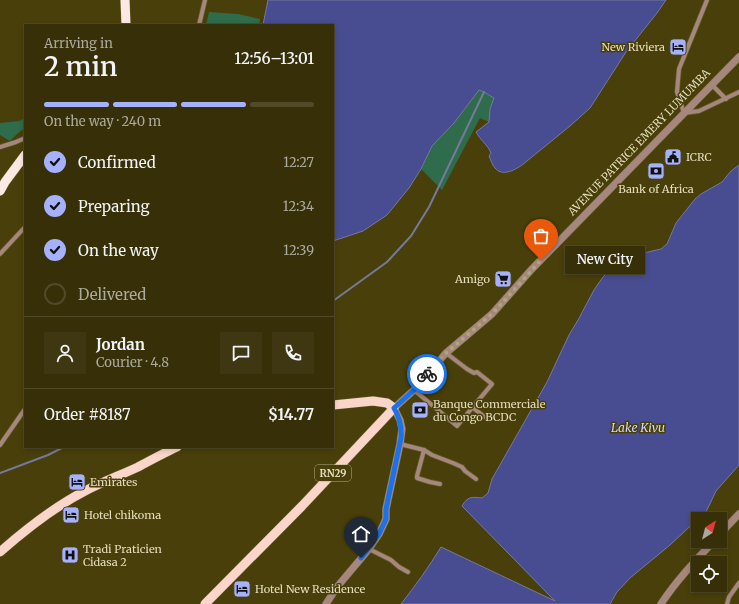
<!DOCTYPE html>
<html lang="en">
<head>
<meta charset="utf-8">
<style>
  body { margin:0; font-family:Merriweather,serif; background:#3e3712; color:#f1f3f6; height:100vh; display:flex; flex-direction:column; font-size:15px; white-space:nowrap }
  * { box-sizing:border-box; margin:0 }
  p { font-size:13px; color:#aaa99c }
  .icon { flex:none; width:22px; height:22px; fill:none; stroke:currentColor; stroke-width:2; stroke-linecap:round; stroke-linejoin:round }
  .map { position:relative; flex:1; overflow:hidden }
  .drawer { position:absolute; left:24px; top:24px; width:310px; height:424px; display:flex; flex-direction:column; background:#372f08; border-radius:0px; box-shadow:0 2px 6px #0003,0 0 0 1px #514a29 }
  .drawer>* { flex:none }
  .needle { width:26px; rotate:36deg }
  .controls { position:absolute; left:691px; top:512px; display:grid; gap:8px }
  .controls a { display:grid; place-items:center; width:36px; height:36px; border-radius:0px; background:#372f08; box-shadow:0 2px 6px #0003,0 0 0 1px #514a29; font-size:20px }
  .pin { position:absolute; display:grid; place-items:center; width:34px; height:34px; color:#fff; margin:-41px -17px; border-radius:50% 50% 50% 0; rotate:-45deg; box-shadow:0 0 4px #0007 }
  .pin .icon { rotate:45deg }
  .courier { position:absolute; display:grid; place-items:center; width:40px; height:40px; margin:-20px; border:3px solid #1a73e8; border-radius:50%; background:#fff; color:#222; box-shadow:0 1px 5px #0007 }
  .bubble { position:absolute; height:28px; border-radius:0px; background:#372f08; box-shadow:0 2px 6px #0003,0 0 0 1px #514a29; font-size:13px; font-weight:600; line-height:28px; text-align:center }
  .overview em { font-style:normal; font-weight:600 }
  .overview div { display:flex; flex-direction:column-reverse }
  .overview { display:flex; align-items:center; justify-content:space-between; height:68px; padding:0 20px }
  h1 { font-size:26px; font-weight:600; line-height:30px }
  .bar { display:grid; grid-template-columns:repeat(4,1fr); gap:6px 4px; align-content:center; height:48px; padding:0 20px }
  .bar i { height:5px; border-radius:3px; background:#514a29 }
  .bar .current { background:#a6b1fc }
  .bar p { grid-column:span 4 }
  .line { display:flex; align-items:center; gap:10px; padding:0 20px; border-top:1px solid #514a29 }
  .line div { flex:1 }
  .round { display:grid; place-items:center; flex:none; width:42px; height:42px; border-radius:0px; background:#3e3712 }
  ol { padding:0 20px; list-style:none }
  li { display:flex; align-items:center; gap:12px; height:44px }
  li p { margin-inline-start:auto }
  li .icon { padding:4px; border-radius:50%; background:#a6b1fc; color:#111; stroke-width:4 }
  li:last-child { color:#aaa99c }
  li i { width:22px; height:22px; border:2px solid #514a29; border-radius:50% }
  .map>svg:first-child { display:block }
  .green { fill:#2e6c4b }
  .water { fill:#474d90; stroke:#76789e }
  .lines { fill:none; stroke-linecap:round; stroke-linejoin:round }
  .stream { stroke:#76789e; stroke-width:2 }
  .minor-casing { stroke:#655b2a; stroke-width:5.5 }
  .tertiary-casing { stroke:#655b2a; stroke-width:8 }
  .primary-casing { stroke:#655b2a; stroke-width:10 }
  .trunk-casing { stroke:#655b2a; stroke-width:10 }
  .minor { stroke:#a5877e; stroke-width:4 }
  .tertiary { stroke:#a5877e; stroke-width:7 }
  .primary { stroke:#fad5c9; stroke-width:9 }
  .trunk { stroke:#fce9e3; stroke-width:9 }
  .done { stroke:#aea67e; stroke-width:4; stroke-dasharray:0 7.2 }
  .route { stroke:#1a73e8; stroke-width:5 }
  .labels { text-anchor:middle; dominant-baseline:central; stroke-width:3; stroke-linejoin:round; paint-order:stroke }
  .shield { fill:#493f0a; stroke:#b6ae87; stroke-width:1 }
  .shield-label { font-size:10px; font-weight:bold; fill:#e4ddbd }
  .poi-label { font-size:11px; fill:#e4ddbd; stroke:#493f0a; text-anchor:start }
  .street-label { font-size:11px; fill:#e4ddbd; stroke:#493f0a }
  .water-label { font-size:12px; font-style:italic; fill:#d0d7ff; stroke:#493f0a }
</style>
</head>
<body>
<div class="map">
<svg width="739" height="604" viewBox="0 0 739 604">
  <rect width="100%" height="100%" fill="#493f0a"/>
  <!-- green -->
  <g class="green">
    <path d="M209,12L238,14L260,19L259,25H206Z"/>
    <path d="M479,90L484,92L495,98L490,109L489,122L480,118L442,190L421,169L432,146L454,123Z"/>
    <path d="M25,117V128L18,133L10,141L0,135V123L20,121Z"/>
  </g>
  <!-- water -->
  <g class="water">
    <path d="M268,0H666L657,13L626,52L590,108L570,126L522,165C515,170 502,177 495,168C492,165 491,160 489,156L491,153C488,145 480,140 476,132L489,122L490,109L494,98L484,92L479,90L454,123L432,146L421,169L409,188L387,215L363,231L333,241V25H263Z"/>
    <path d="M739,165V465L716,491L707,510L699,518L670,545L630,578L617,592L610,604H401C415,586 429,567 441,547L555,601L462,506C468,496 471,497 482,498L488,493L492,479L547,382L569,335L578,320L594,290L603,277L617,264L631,256L661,249L667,244L676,223L695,199L701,194L722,182L731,171Z"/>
  </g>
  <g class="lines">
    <!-- stream -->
    <g class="stream">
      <path d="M333,301L387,262L411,236L429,207L484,92"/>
      <path d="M0,473L48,455L64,447"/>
    </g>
    <!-- minor casing -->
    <g class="minor-casing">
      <g id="minor">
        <path d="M707,0L679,69L677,92L684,113L699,111L739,92"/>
        <path d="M199,25L205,0"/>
        <path d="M712,85L726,99"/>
        <path d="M0,147L16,142L25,138"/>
        <path d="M0,254L25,227"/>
        <path d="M414,390L457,426L492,384L477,372L474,373L467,369L446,353"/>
        <path d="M472,407L486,418"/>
        <path d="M400,444L424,450L432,455L453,463L462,467L465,471L476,479"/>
        <path d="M0,445L25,409"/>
        <path d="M424,450L417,476V478L430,482L440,484"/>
        <path d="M369,549L391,560L399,567L408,572"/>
        <path d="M727,604L729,597L739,583"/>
      </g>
    </g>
    <!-- tertiary casing -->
    <g class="tertiary-casing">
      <g id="tertiary">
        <path d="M720,534L739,514"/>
        <path d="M326,604L337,587L369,549L379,534L386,519V509L400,444L402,429L400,420L394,408L414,390L446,353L492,314L531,270L739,57"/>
        <path d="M661,604C676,581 695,561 714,541"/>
      </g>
    </g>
    <!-- primary casing -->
    <g class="primary-casing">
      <g id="primary">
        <path d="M0,552C26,529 54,507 85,491C102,482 121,475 138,467C151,460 164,453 177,447"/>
        <path d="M205,604L302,506L394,408L387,403L373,401L333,405"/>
      </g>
    </g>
    <!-- trunk casing -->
    <g class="trunk-casing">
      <g id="trunk">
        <path d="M125,0L126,25"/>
        <path d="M0,191L5,182L25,155"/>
      </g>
    </g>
    <!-- minor -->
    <use href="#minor" class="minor"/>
    <!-- tertiary -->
    <use href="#tertiary" class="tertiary"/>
    <!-- primary -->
    <use href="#primary" class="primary"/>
    <!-- trunk -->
    <use href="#trunk" class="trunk"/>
  </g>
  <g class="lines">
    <!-- done -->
    <path class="done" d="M427,374L446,353L492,314L541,260"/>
    <!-- route -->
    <path class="route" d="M361,558L379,534L386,519V509L401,438C402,427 400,418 394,408L414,390L427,374"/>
  </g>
  <!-- icons -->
  <defs>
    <g id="hotel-square" transform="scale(0.9)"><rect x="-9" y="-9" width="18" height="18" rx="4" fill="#a6b1fc" stroke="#493f0a"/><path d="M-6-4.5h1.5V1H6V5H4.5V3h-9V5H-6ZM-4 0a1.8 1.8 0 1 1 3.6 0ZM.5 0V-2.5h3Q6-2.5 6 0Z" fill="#111"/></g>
    <g id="civic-square" transform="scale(0.9)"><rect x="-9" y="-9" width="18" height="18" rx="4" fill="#a6b1fc" stroke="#493f0a"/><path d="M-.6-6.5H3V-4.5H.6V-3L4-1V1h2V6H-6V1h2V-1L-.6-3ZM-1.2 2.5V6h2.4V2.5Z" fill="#111"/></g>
    <g id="bank-square" transform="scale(0.9)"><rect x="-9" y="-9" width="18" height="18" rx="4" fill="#a6b1fc" stroke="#493f0a"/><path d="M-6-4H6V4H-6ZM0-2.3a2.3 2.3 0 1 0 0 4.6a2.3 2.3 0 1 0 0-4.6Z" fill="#111"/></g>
    <g id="supermarket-square" transform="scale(0.9)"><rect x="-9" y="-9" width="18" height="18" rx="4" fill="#a6b1fc" stroke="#493f0a"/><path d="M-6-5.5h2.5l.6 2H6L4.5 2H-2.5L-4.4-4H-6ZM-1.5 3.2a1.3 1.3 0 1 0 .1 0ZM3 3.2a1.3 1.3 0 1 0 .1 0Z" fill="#111"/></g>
    <g id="hospital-square" transform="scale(0.9)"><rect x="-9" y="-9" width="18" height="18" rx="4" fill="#a6b1fc" stroke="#493f0a"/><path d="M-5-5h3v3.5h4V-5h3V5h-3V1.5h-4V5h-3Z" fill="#111"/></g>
  </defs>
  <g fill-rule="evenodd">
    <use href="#hotel-square" x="678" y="47"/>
    <use href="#civic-square" x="673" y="157"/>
    <use href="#bank-square" x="656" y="171"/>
    <use href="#supermarket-square" x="503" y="279"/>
    <use href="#bank-square" x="420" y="410"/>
    <use href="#hotel-square" x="77" y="482"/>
    <use href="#hotel-square" x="71" y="515"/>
    <use href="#hospital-square" x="70" y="555"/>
    <use href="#hotel-square" x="242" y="589"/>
  </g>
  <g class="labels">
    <!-- shield labels -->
    <rect class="shield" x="315" y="465" width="36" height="16" rx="3"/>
    <g class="shield-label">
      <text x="333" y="473">RN29</text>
    </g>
    <!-- poi labels -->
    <g class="poi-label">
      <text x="665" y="47" text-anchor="end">New Riviera</text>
      <text x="686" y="157">ICRC</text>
      <text x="656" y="189" text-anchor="middle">Bank of Africa</text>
      <text x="490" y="279" text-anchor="end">Amigo</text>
      <text x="433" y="404">Banque Commerciale<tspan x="433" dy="13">du Congo BCDC</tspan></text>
      <text x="90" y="482">Emirates</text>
      <text x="84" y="515">Hotel chikoma</text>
      <text x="83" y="549">Tradi Praticien<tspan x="83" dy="13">Cidasa 2</tspan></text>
      <text x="255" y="589">Hotel New Residence</text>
    </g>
    <!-- street labels -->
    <g class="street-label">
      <text transform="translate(639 142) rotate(-46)">AVENUE PATRICE EMERY LUMUMBA</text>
    </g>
    <!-- water labels -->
    <g class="water-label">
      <text x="638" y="427">Lake Kivu</text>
    </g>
  </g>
</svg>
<div class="controls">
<a><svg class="needle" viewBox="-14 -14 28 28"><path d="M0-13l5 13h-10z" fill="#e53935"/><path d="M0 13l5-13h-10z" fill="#aaa99c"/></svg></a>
<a><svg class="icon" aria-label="locate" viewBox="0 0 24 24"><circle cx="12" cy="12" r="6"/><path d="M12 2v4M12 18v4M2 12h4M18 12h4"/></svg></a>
</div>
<div class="pin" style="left:541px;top:260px;background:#ea580c"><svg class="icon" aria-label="bag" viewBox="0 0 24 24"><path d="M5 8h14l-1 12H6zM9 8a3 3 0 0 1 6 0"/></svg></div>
<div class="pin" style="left:361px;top:558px;background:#1f2937"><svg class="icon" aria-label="home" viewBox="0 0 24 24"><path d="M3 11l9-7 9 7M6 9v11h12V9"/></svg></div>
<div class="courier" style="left:427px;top:374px"><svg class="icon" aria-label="bike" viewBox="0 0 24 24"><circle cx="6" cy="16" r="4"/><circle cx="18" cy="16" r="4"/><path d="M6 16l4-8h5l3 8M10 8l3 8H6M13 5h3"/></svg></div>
<div class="bubble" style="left:565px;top:246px;width:80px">New City</div>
<section class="drawer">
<div class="overview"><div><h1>2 min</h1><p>Arriving in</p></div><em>12:56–13:01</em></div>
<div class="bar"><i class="current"></i><i class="current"></i><i class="current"></i><i></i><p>On the way · 240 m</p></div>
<ol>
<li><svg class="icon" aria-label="check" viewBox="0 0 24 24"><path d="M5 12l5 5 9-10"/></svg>Confirmed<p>12:27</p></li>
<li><svg class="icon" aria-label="check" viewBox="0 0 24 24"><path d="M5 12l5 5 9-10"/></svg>Preparing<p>12:34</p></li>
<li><svg class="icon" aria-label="check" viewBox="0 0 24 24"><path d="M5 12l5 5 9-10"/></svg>On the way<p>12:39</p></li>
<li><i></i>Delivered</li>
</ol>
<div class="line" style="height:72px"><a class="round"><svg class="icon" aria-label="person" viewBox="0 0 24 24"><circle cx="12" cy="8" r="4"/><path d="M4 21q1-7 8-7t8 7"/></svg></a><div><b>Jordan</b><p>Courier · 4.8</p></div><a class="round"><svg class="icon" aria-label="chat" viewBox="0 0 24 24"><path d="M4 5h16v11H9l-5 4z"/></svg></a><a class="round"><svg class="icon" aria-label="phone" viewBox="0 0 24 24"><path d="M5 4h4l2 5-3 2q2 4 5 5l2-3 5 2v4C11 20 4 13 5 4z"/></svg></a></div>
<div class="line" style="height:52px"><div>Order #8187</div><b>$14.77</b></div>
</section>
</div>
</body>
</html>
